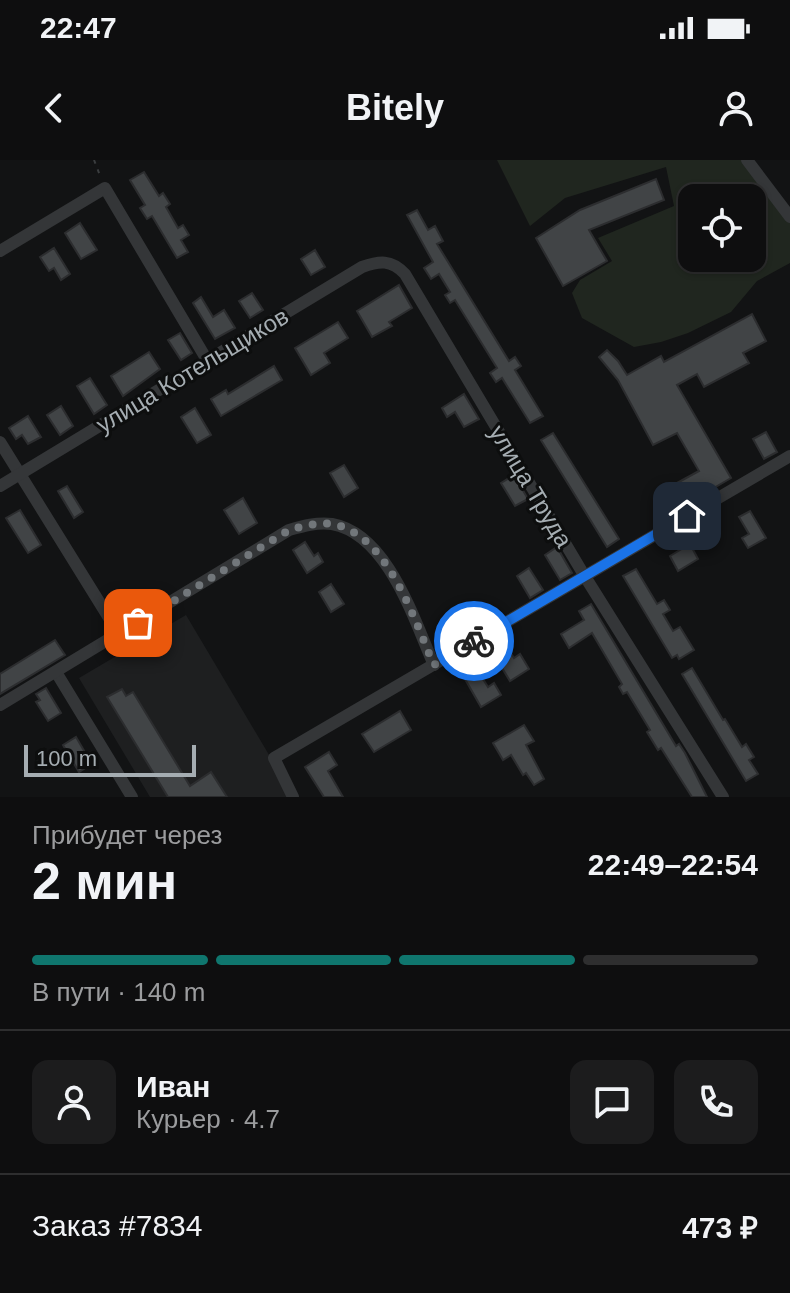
<!DOCTYPE html>
<html lang="ru">
<head>
<meta charset="utf-8">
<style>
  body { margin:0; font-family:Arial,sans-serif; background:#1c1c1d; color:#f1f3f6; height:100vh; display:flex; flex-direction:column; font-size:30px; white-space:nowrap }
  * { box-sizing:border-box; margin:0 }
  p { font-size:26px; color:#9b9c9e }
  .icon { flex:none; width:44px; height:44px; fill:none; stroke:currentColor; stroke-width:2; stroke-linecap:round; stroke-linejoin:round }
  .map { position:relative; height:637px; overflow:hidden }
  .drawer { display:flex; flex-direction:column; background:#0e0e0f; flex:1 }
  .drawer>* { flex:none }
  .tools { position:absolute; left:678px; top:24px; display:grid; gap:16px }
  .tools a { display:grid; place-items:center; width:88px; height:88px; border-radius:16px; background:#0e0e0f; box-shadow:0 2px 6px #0004,0 0 0 2px #2e2e2f; font-size:40px }
  .scale { position:absolute; left:24px; bottom:20px; width:172px; box-sizing:border-box; padding-left:8px; border:4px solid #a5adb2; border-top:0; font-size:22px; line-height:28px; white-space:nowrap; color:#a5adb2; -webkit-text-stroke:6px #0d0e0e; paint-order:stroke }
  .pin { position:absolute; display:grid; place-items:center; width:68px; height:68px; color:#fff; margin:-34px; border-radius:16px; box-shadow:0 4px 12px #0006 }
  .courier { position:absolute; display:grid; place-items:center; width:80px; height:80px; margin:-40px; border:6px solid #1a73e8; border-radius:50%; background:#fff; color:#222; box-shadow:0 2px 10px #0007 }
  .headline em { font-style:normal; font-weight:700 }
  .headline div { display:flex; flex-direction:column-reverse }
  .headline { display:flex; align-items:center; justify-content:space-between; height:136px; padding:0 32px }
  h1 { font-size:52px; font-weight:700; line-height:60px }
  .bar { display:grid; grid-template-columns:repeat(4,1fr); gap:12px 8px; align-content:center; height:96px; padding:0 32px }
  .bar i { height:10px; border-radius:6px; background:#2e2e2f }
  .bar .selected { background:#0f766e }
  .bar p { grid-column:span 4 }
  .line { display:flex; align-items:center; gap:20px; padding:0 32px; border-top:2px solid #2e2e2f }
  .line div { flex:1 }
  .round { display:grid; place-items:center; flex:none; width:84px; height:84px; border-radius:16px; background:#1c1c1d }
  .status { display:flex; justify-content:space-between; align-items:center; height:56px; padding:0 40px; background:#0e0e0f; direction:ltr }
  .status svg { height:22px; fill:currentColor }
  header { display:flex; justify-content:space-between; align-items:center; height:104px; padding:0 32px; background:#0e0e0f; font-size:36px; font-weight:700 }
  .map>svg:first-child { display:block }
  .built { fill:#1e1f20 }
  .green { fill:#20261f; fill-rule:evenodd }
  .building { fill:#414446; stroke:#2c2d2f; stroke-width:2 }
  .lines { fill:none; stroke-linecap:round; stroke-linejoin:round }
  .path { stroke:#3a3d3f; stroke-width:2; stroke-dasharray:4 6; stroke-linecap:butt }
  .street { stroke:#343638; stroke-width:12 }
  .done { stroke:#72777b; stroke-width:8; stroke-dasharray:0 14.4 }
  .route { stroke:#1a73e8; stroke-width:10 }
  .labels { text-anchor:middle; dominant-baseline:central; stroke-width:6; stroke-linejoin:round; paint-order:stroke }
  .street-label { font-size:24px; fill:#a5adb2; stroke:#0d0e0e }
</style>
</head>
<body>
<div class="status"><b>22:47</b><svg viewBox="0 0 49 12"><path d="M0 12V9h3v3zM5 12V6h3v6zM10 12V3h3v9zM15 12V0h3v12zM26 1h20v11H26zM47 4h2v5h-2z"/></svg></div>
<header><svg class="icon" aria-label="back" viewBox="0 0 24 24"><path d="M15 5l-7 7 7 7"/></svg>Bitely<svg class="icon" aria-label="person" viewBox="0 0 24 24"><circle cx="12" cy="8" r="4"/><path d="M4 21q1-7 8-7t8 7"/></svg></header>
<div class="map">
<svg width="790" height="637" viewBox="0 0 790 637">
  <rect width="100%" height="100%" fill="#121314"/>
  <!-- built -->
  <path class="built" d="M186,455L294,637H150L79,518Z"/>
  <!-- green -->
  <path class="green" d="M497,0H745L790,60V103L757,121L731,152L688,173L661,182L634,187L582,158L572,133L580,120L612,101L598,78L674,46L666,7L565,38L530,66ZM692,38H752V98H692Z"/>
  <!-- building -->
  <g class="building">
    <path d="M144,12L159,36L163,33L170,44L166,47L178,68L183,65L189,75L181,80L188,92L177,98L152,56L147,59L140,48L145,45L130,20Z"/>
    <path d="M656,19L664,40L589,70L607,101L563,126L536,78L580,50Z"/>
    <path d="M417,50L428,70L435,66L443,81L437,84L509,201L515,197L521,206L515,210L543,256L530,263L502,218L496,222L490,213L497,208L455,140L450,143L445,135L450,132L439,114L431,119L424,108L433,102L407,55Z"/>
    <path d="M80,63L97,90L81,99L65,73Z"/>
    <path d="M54,88L70,114L61,120L54,108L49,111L40,97Z"/>
    <path d="M315,90L325,107L311,115L301,99Z"/>
    <path d="M399,125L412,148L389,162L392,166L372,177L357,151Z"/>
    <path d="M252,133L263,150L250,158L239,141Z"/>
    <path d="M201,137L213,157L224,150L235,168L215,179L193,143Z"/>
    <path d="M752,154L766,181L743,193L749,203L704,227L697,214L677,225L731,318L688,343L677,323L699,311L677,273L653,285L618,220L599,197L607,190L618,201L627,215L661,196L664,202Z"/>
    <path d="M338,162L348,178L324,193L330,203L311,215L295,188Z"/>
    <path d="M180,173L192,193L181,200L168,180Z"/>
    <path d="M149,192L160,209L123,236L111,216Z"/>
    <path d="M274,206L282,220L221,256L211,239L226,230L228,234Z"/>
    <path d="M90,218L107,245L94,254L77,226Z"/>
    <path d="M464,234L479,259L464,267L455,252L447,257L442,248Z"/>
    <path d="M61,246L73,266L60,275L47,255Z"/>
    <path d="M195,248L211,275L197,283L181,257Z"/>
    <path d="M28,256L41,277L28,284L22,275L16,279L9,268Z"/>
    <path d="M766,272L777,292L764,299L753,279Z"/>
    <path d="M553,273L619,379L607,387L541,280Z"/>
    <path d="M344,305L358,328L344,337L330,313Z"/>
    <path d="M514,315L528,339L515,346L501,323Z"/>
    <path d="M67,326L83,352L74,358L58,331Z"/>
    <path d="M243,338L257,363L239,374L224,350Z"/>
    <path d="M20,350L41,385L28,393L6,358Z"/>
    <path d="M750,351L766,378L748,388L742,378L749,374L739,357Z"/>
    <path d="M305,382L314,396L318,393L323,402L307,413L293,390Z"/>
    <path d="M690,384L698,399L678,411L670,396Z"/>
    <path d="M557,387L572,413L560,420L545,395Z"/>
    <path d="M529,408L543,430L530,438L517,416Z"/>
    <path d="M636,409L657,444L664,440L670,450L663,454L673,471L680,467L694,490L679,499L677,495L672,498L623,416Z"/>
    <path d="M331,424L344,444L331,452L319,432Z"/>
    <path d="M591,444L676,586L679,584L685,593L707,637H692L661,588L658,590L647,572L650,570L627,532L623,534L619,527L622,524L592,473L569,488L561,474L584,460L579,451Z"/>
    <path d="M55,480L65,495L0,534V514Z"/>
    <path d="M507,487L514,498L520,494L529,509L510,521L494,495Z"/>
    <path d="M692,508L723,560L725,559L742,587L746,584L754,597L749,600L758,614L746,621L682,514Z"/>
    <path d="M478,511L488,527L494,523L501,535L481,547L465,519Z"/>
    <path d="M46,528L61,553L48,561L36,542L40,540L36,534Z"/>
    <path d="M122,529L126,536L133,532L190,626L211,612L227,637H168L107,537Z"/>
    <path d="M400,551L411,570L374,592L362,574Z"/>
    <path d="M524,565L534,581L526,585L544,619L534,625L526,613L523,615L511,595L503,600L493,583Z"/>
    <path d="M76,577L86,594L91,592L96,601L79,612L63,585Z"/>
    <path d="M329,592L337,605L328,611L343,637H324L305,607Z"/>
  </g>
  <g class="lines">
    <!-- path -->
    <path class="path" d="M94,0L101,18"/>
    <!-- street -->
    <g class="street">
      <path d="M747,0L790,57"/>
      <path d="M0,91L105,28L207,200"/>
      <path d="M0,282L119,474"/>
      <path d="M0,326L362,107C379,101 391,99 405,114L584,415L723,637"/>
      <path d="M56,512L132,637"/>
      <path d="M0,545L289,370C303,366 317,362 332,364C388,374 414,460 434,505"/>
      <path d="M293,637L274,598L790,296"/>
    </g>
  </g>
  <g class="lines">
    <!-- done -->
    <path class="done" d="M138,463L289,370C303,366 318,362 332,364C388,374 414,460 434,505L474,481"/>
    <!-- route -->
    <path class="route" d="M474,481L687,356"/>
  </g>
  <g class="labels">
    <!-- street labels -->
    <g class="street-label">
      <text transform="translate(192 210) rotate(-31)">улица Котельщиков</text>
      <text transform="translate(531 326) rotate(59)">улица Труда</text>
    </g>
  </g>
</svg>
<div class="tools">
<a><svg class="icon" aria-label="locate" viewBox="0 0 24 24"><circle cx="12" cy="12" r="6"/><path d="M12 2v4M12 18v4M2 12h4M18 12h4"/></svg></a>
</div>
<div class="scale">100 m</div>
<div class="pin" style="left:138px;top:463px;background:#ea580c"><svg class="icon" aria-label="bag" viewBox="0 0 24 24"><path d="M5 8h14l-1 12H6zM9 8a3 3 0 0 1 6 0"/></svg></div>
<div class="pin" style="left:687px;top:356px;background:#1f2937"><svg class="icon" aria-label="home" viewBox="0 0 24 24"><path d="M3 11l9-7 9 7M6 9v11h12V9"/></svg></div>
<div class="courier" style="left:474px;top:481px"><svg class="icon" aria-label="bike" viewBox="0 0 24 24"><circle cx="6" cy="16" r="4"/><circle cx="18" cy="16" r="4"/><path d="M6 16l4-8h5l3 8M10 8l3 8H6M13 5h3"/></svg></div>
</div>
<section class="drawer">
<div class="headline"><div><h1>2 мин</h1><p>Прибудет через</p></div><em>22:49–22:54</em></div>
<div class="bar"><i class="selected"></i><i class="selected"></i><i class="selected"></i><i></i><p>В пути · 140 m</p></div>
<div class="line" style="height:144px"><a class="round"><svg class="icon" aria-label="person" viewBox="0 0 24 24"><circle cx="12" cy="8" r="4"/><path d="M4 21q1-7 8-7t8 7"/></svg></a><div><b>Иван</b><p>Курьер · 4.7</p></div><a class="round"><svg class="icon" aria-label="chat" viewBox="0 0 24 24"><path d="M4 5h16v11H9l-5 4z"/></svg></a><a class="round"><svg class="icon" aria-label="phone" viewBox="0 0 24 24"><path d="M5 4h4l2 5-3 2q2 4 5 5l2-3 5 2v4C11 20 4 13 5 4z"/></svg></a></div>
<div class="line" style="height:104px"><div>Заказ #7834</div><b>473 ₽</b></div>
</section>
</body>
</html>
